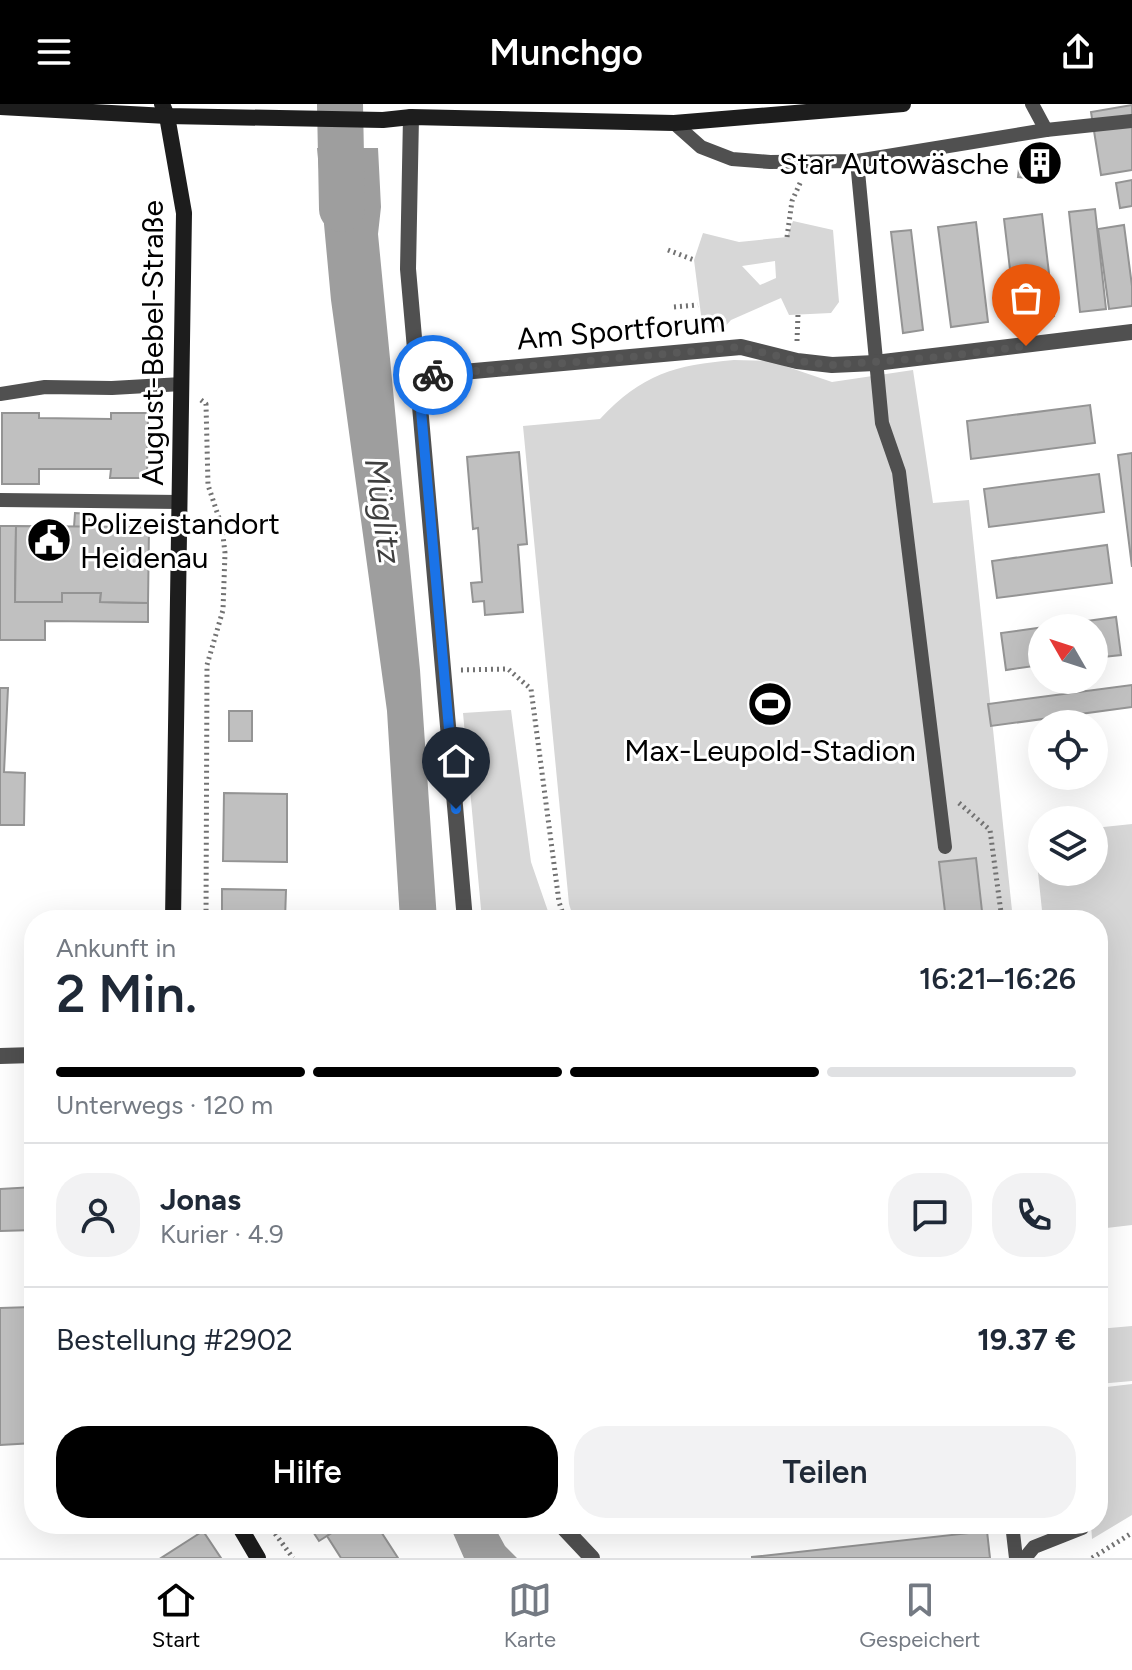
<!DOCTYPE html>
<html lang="de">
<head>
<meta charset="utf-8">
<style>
  body { margin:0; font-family:Figtree,sans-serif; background:#f2f2f3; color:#1f2937; height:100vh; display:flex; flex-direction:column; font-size:30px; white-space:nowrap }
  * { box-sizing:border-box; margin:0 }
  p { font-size:26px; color:#747a83 }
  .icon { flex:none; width:44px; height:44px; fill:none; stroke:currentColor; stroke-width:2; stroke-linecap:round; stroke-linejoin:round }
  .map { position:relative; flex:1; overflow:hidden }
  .details { position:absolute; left:24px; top:806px; width:1084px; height:624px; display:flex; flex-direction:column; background:#fff; border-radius:32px; box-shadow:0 8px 32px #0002 }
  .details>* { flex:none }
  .needle { width:52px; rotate:309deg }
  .controls { position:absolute; left:1028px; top:510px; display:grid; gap:16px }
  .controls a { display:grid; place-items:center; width:80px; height:80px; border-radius:50%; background:#fff; box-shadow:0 8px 32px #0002; font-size:40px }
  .pin { position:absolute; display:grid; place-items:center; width:68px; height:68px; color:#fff; margin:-82px -34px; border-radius:50% 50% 50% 0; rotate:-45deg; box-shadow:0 0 8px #0007 }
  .pin .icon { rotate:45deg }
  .courier { position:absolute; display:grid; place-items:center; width:80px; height:80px; margin:-40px; border:6px solid #1a73e8; border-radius:50%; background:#fff; color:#222; box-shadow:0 2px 10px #0007 }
  .overview em { font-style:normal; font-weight:600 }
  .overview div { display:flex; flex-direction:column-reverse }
  .overview { display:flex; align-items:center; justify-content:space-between; height:136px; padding:0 32px }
  h1 { font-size:52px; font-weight:600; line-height:60px }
  .bar { display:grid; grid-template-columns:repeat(4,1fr); gap:12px 8px; align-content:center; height:96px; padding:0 32px }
  .bar i { height:10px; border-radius:6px; background:#e0e1e3 }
  .bar .active { background:#000 }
  .bar p { grid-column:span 4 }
  .line { display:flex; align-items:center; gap:20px; padding:0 32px; border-top:2px solid #e0e1e3 }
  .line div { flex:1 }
  .round { display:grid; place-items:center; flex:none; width:84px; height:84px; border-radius:32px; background:#f2f2f3 }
  .primary-button { display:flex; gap:16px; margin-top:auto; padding:16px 32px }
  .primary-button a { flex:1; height:92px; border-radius:32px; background:#000; color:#fff; font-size:32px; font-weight:600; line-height:92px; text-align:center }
  .primary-button a+a { background:#f2f2f3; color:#1f2937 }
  header { display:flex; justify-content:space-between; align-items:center; height:104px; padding:0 32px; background:#000; color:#fff; font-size:36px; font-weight:600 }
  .tabs { display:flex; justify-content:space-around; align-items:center; height:112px; border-top:2px solid #e0e1e3; background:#fff; font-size:22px; color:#747a83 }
  .tabs a { display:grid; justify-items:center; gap:4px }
  .tabs .active { color:#000 }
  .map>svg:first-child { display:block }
  .green { fill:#d7d7d7; fill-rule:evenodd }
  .water { fill:#9e9e9e }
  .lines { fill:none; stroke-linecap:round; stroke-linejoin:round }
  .river { stroke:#9e9e9e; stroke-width:46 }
  .building { fill:#c0c0c0; stroke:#949494; stroke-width:2 }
  .path { stroke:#727272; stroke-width:5; stroke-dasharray:2 4; stroke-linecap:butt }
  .lane { stroke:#505050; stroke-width:14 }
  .street { stroke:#505050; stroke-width:16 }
  .secondary { stroke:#1d1d1d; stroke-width:16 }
  .done { stroke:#595959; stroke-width:8; stroke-dasharray:0 14.4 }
  .route { stroke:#1a73e8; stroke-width:10 }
  .labels { text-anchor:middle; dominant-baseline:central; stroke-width:6; stroke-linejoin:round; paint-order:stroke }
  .poi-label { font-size:30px; fill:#000; stroke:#fff; text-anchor:end }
  .street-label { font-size:30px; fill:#000; stroke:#fff }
  .water-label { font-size:32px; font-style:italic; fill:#3f3f3f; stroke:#fff }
</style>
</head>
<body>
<header><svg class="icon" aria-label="menu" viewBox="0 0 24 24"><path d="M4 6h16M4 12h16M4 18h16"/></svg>Munchgo<svg class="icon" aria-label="share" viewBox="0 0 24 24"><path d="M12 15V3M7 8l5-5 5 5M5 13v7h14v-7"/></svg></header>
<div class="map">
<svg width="1132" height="1454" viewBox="0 0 1132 1454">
  <rect width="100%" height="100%" fill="#fff"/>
  <!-- green -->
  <g class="green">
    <path d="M793,117L833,126L839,198L831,209L789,211L781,194L731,216L723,225L702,219L694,156L703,129L739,138L787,133ZM775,157L776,174L760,181L742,162Z"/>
    <path d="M734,256L770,257L832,278L913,266L933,399L969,396L1013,816H574L569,800L523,322L600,315C642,270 675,261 734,256Z"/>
    <path d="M511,606L531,758L551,816H482L463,609Z"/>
    <path d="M1132,720V1121L1098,1125V816H1043L1034,730L1042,729V768H1094V724Z"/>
    <path d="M1132,1222V1277L1098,1280V1225Z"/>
    <path d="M1132,1280V1411L1092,1435L1091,1420H1098V1284Z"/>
  </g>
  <!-- water -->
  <g class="water">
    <path d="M317,44H378L381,103L378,130L420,566L437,816H400L387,607L331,196Z"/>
    <path d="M449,1420H493L505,1442L517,1454H464Z"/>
  </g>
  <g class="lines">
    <!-- river -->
    <path class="river" d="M340,0L342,105"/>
  </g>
  <!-- building -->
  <g class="building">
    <path d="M1132,1V66L1101,71L1091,8Z"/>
    <path d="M1021,47L1060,51L1058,70L1039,68V75L1018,73Z"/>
    <path d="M1132,76V102L1120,104L1116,79Z"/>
    <path d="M1095,105L1106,205L1080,208L1069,108Z"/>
    <path d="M1042,110L1054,212L1016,216L1004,115Z"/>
    <path d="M976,118L988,218L951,223L938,123Z"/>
    <path d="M1124,121L1132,182V202L1109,205L1098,125Z"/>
    <path d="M911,126L923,226L903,229L891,128Z"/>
    <path d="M1090,301L1095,339L971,355L967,317Z"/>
    <path d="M2,309H39V314L111,315V309H148L147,374H110L111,365H39V380H2Z"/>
    <path d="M519,348L527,440L518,441L523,508L485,511L484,497L473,498L471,479L482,478L478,424L473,425L467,353Z"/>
    <path d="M1132,349V463L1118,351Z"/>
    <path d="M1099,370L1104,408L989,423L984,385Z"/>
    <path d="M75,409L89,410V423H74Z"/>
    <path d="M0,422H16L15,498H62V489H101L100,498L148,499V518L45,517V536H0Z"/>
    <path d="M16,422L149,423L148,499L100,498L101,489H62V498H15Z"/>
    <path d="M1107,441L1112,479L997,494L992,457Z"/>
    <path d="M1116,513L1121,551L1094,554V524H1042V561L1006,566L1001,529Z"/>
    <path d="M1132,581V603L991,622L988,600Z"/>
    <path d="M0,584H8L4,668L25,669L24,721H0Z"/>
    <rect x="229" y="607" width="23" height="30"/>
    <path d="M224,689L287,690V758L223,757Z"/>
    <path d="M976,754L983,816H946L939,758Z"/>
    <path d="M222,785L286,786L285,816H222Z"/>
    <path d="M33,871H34V927H32Z"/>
    <path d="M34,1083V1126L0,1127V1085Z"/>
    <path d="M32,1203L34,1339L0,1341V1204Z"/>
    <path d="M308,1420H346L319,1437Z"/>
    <path d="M346,1420H376L398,1454H341L327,1432Z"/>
    <path d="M203,1427L221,1454H161Z"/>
    <path d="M987,1427L990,1454H752V1453Z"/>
  </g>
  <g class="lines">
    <!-- path -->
    <g class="path">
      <path d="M787,133L792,97L801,77"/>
      <path d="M668,146L694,156"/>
      <path d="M674,203L698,201"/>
      <path d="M797,237L798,210"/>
      <path d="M201,296L206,300L208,381L222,423L225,449L223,506L207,561L206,816"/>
      <path d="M461,566L508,565L531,585L559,798L565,816"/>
      <path d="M959,699L990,726L1002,816"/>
      <path d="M268,1420L293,1454"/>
      <path d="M1092,1454L1132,1429"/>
    </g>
    <!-- lane -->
    <g class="lane">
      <path d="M1032,0L1046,26"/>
      <path d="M674,19L701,43L732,55L770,58L857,57L1046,26L1132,17"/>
      <path d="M857,57L882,319L899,368L945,743"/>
      <path d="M0,290L45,283L112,284L182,280"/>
      <path d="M0,396L180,398"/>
      <path d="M1012,1420L1016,1454"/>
      <path d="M1025,1454L1034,1443L1082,1424V1420"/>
    </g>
    <!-- street -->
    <g class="street">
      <path d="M411,13L408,165L465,816"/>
      <path d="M418,272L741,243L797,257L832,261L875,259L1132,228"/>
      <path d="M0,952L34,951"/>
      <path d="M560,1420L592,1454"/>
    </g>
    <!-- secondary -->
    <g class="secondary">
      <path d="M162,0L167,12L184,109L173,816"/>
      <path d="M0,3L167,12L383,16L411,13L674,19L903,0"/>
      <path d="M238,1420L258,1454"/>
    </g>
  </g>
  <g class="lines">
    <!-- done -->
    <path class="done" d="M433,271L741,243L797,257L832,261L940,253L1026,242"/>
    <!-- route -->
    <path class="route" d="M433,271L418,272L456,705"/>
  </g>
  <!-- icons -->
  <defs>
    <g id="building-disc" transform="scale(2.3)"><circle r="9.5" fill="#000" stroke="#fff"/><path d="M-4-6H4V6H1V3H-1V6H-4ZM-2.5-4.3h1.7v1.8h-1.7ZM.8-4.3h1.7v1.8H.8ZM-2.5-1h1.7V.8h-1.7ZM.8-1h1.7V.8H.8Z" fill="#fff"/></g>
    <g id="civic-disc" transform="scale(2.3)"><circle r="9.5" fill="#000" stroke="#fff"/><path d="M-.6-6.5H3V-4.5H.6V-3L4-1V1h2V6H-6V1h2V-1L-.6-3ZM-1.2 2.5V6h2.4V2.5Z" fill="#fff"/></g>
    <g id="stadium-disc" transform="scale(2.3)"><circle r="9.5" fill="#000" stroke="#fff"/><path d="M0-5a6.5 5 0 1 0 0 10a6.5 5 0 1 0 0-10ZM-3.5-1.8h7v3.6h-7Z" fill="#fff"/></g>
  </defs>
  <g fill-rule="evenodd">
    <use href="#building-disc" x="1040" y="59"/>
    <use href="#civic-disc" x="49" y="436"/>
    <use href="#stadium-disc" x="770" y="600"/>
  </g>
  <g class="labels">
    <!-- poi labels -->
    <g class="poi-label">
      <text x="1009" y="59">Star Autowäsche</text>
      <text x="80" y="419" text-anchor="start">Polizeistandort<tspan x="80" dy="34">Heidenau</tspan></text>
      <text x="770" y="646" text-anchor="middle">Max-Leupold-Stadion</text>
    </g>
    <!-- street labels -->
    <g class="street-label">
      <text transform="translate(621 226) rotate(-5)">Am Sportforum</text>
      <text transform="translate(152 239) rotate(-90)">August-Bebel-Straße</text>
    </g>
    <!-- water labels -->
    <g class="water-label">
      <text transform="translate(383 407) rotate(82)">Müglitz</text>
    </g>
  </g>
</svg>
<div class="controls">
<a><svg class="needle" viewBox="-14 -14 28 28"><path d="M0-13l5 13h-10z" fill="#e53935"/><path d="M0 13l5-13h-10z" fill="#747a83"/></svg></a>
<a><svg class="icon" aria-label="locate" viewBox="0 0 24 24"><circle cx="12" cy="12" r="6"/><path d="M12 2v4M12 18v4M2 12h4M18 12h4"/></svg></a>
<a><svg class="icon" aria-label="layers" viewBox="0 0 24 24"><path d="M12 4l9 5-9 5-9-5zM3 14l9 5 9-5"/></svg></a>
</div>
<div class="pin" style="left:1026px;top:242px;background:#ea580c"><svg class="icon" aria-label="bag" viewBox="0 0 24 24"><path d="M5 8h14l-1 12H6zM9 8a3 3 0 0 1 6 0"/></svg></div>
<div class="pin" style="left:456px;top:705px;background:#1f2937"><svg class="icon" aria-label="home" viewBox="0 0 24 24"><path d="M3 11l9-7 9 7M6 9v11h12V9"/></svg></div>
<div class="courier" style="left:433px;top:271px"><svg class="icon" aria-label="bike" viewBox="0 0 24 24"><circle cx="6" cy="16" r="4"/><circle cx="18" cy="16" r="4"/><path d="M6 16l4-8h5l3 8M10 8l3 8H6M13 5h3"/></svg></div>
<section class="details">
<div class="overview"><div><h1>2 Min.</h1><p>Ankunft in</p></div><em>16:21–16:26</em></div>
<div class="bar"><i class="active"></i><i class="active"></i><i class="active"></i><i></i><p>Unterwegs · 120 m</p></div>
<div class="line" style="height:144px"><a class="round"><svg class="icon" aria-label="person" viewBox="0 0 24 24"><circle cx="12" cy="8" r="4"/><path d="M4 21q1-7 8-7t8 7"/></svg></a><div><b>Jonas</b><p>Kurier · 4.9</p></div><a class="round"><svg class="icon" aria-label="chat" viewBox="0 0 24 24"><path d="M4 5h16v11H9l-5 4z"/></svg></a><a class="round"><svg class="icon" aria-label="phone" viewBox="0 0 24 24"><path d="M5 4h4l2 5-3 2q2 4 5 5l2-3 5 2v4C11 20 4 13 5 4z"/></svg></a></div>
<div class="line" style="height:104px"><div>Bestellung #2902</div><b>19.37 €</b></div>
<div class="primary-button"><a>Hilfe</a><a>Teilen</a></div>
</section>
</div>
<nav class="tabs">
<a class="active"><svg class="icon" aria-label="home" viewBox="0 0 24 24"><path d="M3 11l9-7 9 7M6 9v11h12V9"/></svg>Start</a>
<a><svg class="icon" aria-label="map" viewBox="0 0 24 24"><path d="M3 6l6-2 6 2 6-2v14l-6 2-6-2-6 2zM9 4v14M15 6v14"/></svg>Karte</a>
<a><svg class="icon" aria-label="saved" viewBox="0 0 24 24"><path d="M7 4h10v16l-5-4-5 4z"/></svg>Gespeichert</a>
</nav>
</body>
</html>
